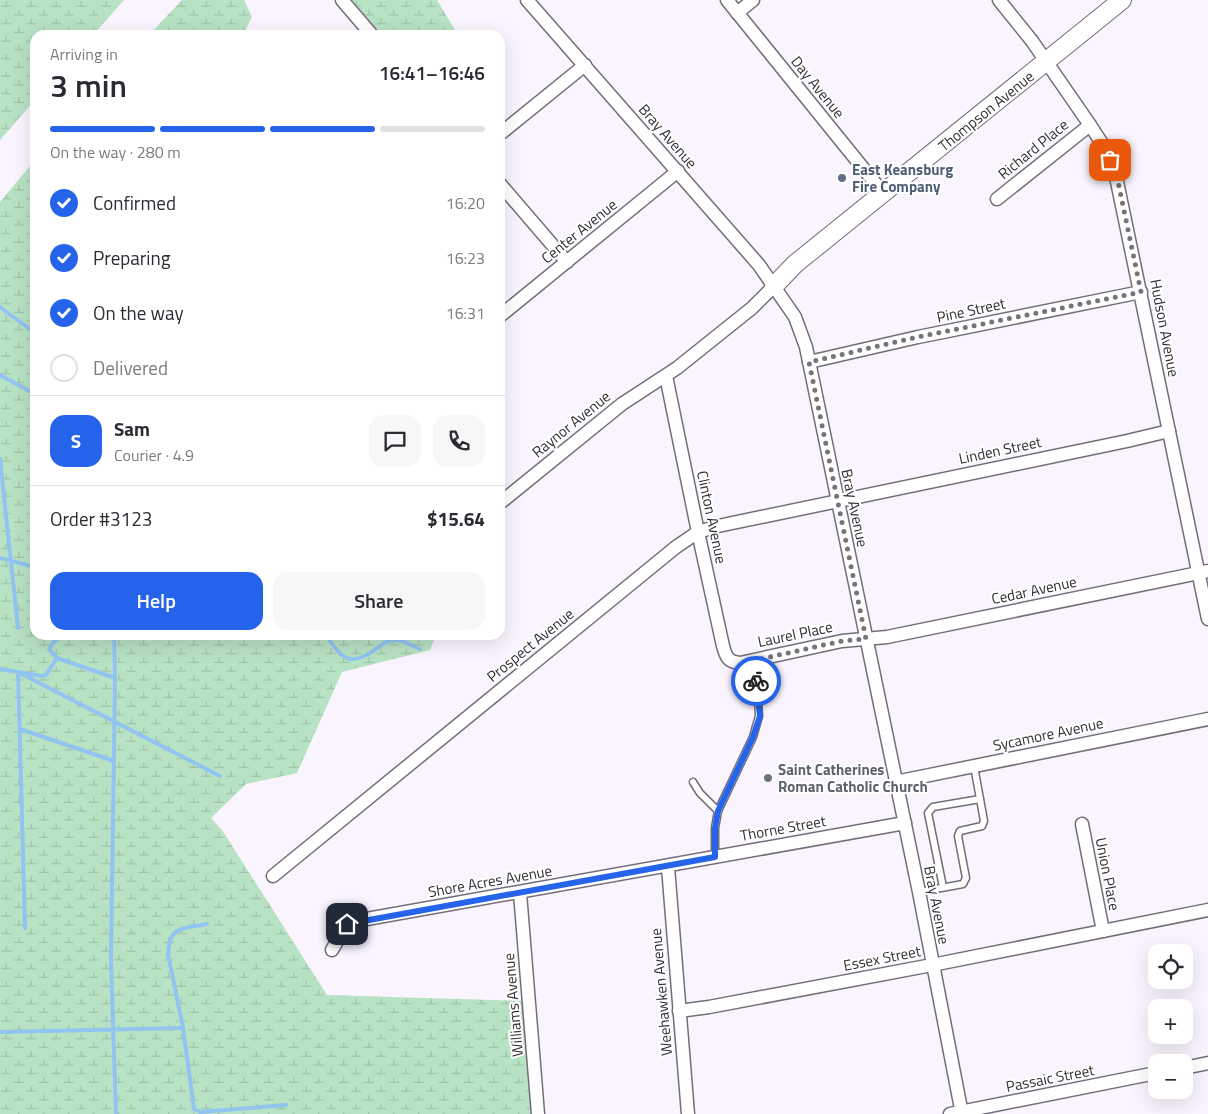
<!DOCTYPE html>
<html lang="en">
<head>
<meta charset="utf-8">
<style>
  body { margin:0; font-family:"Titillium Web",sans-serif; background:#f7f7f7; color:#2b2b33; height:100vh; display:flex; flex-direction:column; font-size:19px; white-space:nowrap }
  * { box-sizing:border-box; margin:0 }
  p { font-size:16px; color:#7c7c81 }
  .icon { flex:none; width:28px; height:28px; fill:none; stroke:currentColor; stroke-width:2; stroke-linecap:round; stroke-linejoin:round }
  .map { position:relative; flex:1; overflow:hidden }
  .panel { position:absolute; left:30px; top:30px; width:475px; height:610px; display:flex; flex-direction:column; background:#fff; border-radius:15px; box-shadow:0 5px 20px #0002 }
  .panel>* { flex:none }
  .fabs { position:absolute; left:1148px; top:944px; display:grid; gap:10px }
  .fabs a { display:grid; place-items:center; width:45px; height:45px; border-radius:10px; background:#fff; box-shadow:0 5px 20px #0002; font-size:25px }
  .pin { position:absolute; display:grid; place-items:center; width:42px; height:42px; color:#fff; margin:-21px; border-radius:10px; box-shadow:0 2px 8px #0006 }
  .courier { position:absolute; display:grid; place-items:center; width:50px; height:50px; margin:-25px; border:4px solid #2563eb; border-radius:50%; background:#fff; color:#222; box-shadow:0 1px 6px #0007 }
  .summary em { font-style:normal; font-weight:600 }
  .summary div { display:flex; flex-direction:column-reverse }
  .summary { display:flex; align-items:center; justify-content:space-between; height:85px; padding:0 20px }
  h1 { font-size:32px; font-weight:600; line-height:38px }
  .bar { display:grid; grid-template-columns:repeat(4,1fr); gap:8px 5px; align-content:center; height:60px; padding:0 20px }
  .bar i { height:6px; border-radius:4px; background:#e1e1e2 }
  .bar .selected { background:#2563eb }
  .bar p { grid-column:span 4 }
  .line { display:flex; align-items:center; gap:12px; padding:0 20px; border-top:1px solid #e1e1e2 }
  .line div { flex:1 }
  .round { display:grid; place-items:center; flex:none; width:52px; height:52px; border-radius:15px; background:#f7f7f7 }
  ol { padding:0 20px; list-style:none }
  li { display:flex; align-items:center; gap:15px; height:55px }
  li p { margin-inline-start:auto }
  li .icon { padding:5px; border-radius:50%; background:#2563eb; color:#fff; stroke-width:4 }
  li:last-child { color:#7c7c81 }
  li i { width:28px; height:28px; border:2px solid #e1e1e2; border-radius:50% }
  .cta { display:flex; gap:10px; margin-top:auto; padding:10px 20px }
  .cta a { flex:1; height:58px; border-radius:15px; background:#2563eb; color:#fff; font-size:20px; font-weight:600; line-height:58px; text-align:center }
  .cta a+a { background:#f7f7f7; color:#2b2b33 }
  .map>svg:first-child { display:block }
  .wetland { fill:url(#wetland-marsh) }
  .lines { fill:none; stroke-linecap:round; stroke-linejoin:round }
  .stream { stroke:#91c4f1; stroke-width:4 }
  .lane-casing { stroke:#736d7a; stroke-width:9 }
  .street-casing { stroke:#736d7a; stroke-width:15 }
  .secondary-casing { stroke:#736d7a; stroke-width:20 }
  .lane { stroke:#fff; stroke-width:6 }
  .street { stroke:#fff; stroke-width:12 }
  .secondary { stroke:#fff; stroke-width:18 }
  .done { stroke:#77737a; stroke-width:5; stroke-dasharray:0 9 }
  .route { stroke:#2563eb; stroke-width:6 }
  .service-dot { fill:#5c6f8a; stroke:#fff; stroke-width:2 }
  .worship-dot { fill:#6b7280; stroke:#fff; stroke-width:2 }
  .labels { text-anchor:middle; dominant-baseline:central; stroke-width:4; stroke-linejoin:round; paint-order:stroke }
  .street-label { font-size:15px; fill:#312e34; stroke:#fff }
  .service-label { font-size:15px; font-weight:bold; fill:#4e5e75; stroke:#fff; text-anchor:start }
  .worship-label { font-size:15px; font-weight:bold; fill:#5b616d; stroke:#fff; text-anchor:start }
</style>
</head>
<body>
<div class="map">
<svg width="1208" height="1114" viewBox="0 0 1208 1114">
  <defs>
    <pattern id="wetland-marsh" width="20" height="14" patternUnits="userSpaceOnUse" patternTransform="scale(1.25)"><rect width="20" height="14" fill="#b8e2c4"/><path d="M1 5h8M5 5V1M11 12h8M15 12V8" fill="none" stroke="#9fc2a9"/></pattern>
  </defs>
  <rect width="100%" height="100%" fill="#f9f4fd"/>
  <!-- wetland -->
  <g class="wetland">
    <path d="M0,0H124L93,35H35V100L0,140Z"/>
    <path d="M182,0H244L252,17L243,35H149Z"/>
    <path d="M337,0H437L458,35H367Z"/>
    <path d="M35,160V635H436L430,650L342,672L297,773L246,784L211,818L222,830L327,995L528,1001L538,1114H0V202Z"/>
  </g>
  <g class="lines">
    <!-- stream -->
    <g class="stream">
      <path d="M0,307L35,333"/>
      <path d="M0,375L35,394"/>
      <path d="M0,459L18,628"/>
      <path d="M0,558L35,567"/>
      <path d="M61,635L52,644L49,649L57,658L115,678"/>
      <path d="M114,635L115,678L111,960L116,1114"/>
      <path d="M326,635C342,659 350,668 376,649C381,645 387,640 394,640C402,639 412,646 420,649"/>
      <path d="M0,669L42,676L46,675L57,658"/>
      <path d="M20,729L114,761"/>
      <path d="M207,924C183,929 169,925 168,954L183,1028L194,1109L200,1112L286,1105"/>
      <path d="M25,928L18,672L220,776"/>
      <path d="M0,1032L183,1028"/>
    </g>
    <!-- lane casing -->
    <g class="lane-casing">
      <g id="lane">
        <path d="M693,782L700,793L718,811"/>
        <path d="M715,857V828L718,811L753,737L759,716L756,660"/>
        <path d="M943,887L928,813L933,807L980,799"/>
        <path d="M919,892L963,884L966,878L958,836L960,831L982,826L984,821L974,766"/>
      </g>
    </g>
    <!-- street casing -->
    <g class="street-casing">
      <g id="street">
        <path d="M342,0L372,35"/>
        <path d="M527,0L759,265L795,317L806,347L919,892L962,1114"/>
        <path d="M727,0L884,194"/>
        <path d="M999,0L1032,41L1090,125L1105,148L1115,172L1208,619"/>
        <path d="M737,13L753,0"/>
        <path d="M500,134L585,65"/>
        <path d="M500,184L567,262"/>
        <path d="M997,199L1090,125"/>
        <path d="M500,316L678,171"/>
        <path d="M809,362L918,337L1141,292"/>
        <path d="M666,376L698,532L723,646C726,657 728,662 740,663L842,641L887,637L1208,571"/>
        <path d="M500,503L622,404L677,368L752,308L774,286"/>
        <path d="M895,782L1208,719"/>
        <path d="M1082,824L1103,931"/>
        <path d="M668,867L688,1114"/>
        <path d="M273,876L676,547L698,532L718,526L1127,441L1169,431"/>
        <path d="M520,893L538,1114"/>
        <path d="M332,950L347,924L350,922L905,823"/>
        <path d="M679,1011L709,1007L932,965L1208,910"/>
        <path d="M1184,1068L1208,1063"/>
        <path d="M950,1114L1156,1073"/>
      </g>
    </g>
    <!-- secondary casing -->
    <g class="secondary-casing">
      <path id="secondary" d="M774,286L795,264L1122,0"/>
    </g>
    <!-- lane -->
    <use href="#lane" class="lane"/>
    <!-- street -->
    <use href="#street" class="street"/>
    <!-- secondary -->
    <use href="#secondary" class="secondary"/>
  </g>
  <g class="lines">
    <!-- done -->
    <path class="done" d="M756,681V660L842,641L866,639L809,362L918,337L1141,292L1116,172L1110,160"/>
    <!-- route -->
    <path class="route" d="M347,924L715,857V828L718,811L753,737L760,716L756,681"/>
  </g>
  <!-- markers -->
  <circle class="service-dot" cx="842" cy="178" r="5"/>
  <circle class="worship-dot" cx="768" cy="778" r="5"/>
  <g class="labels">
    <!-- street labels -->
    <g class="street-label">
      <text transform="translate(818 87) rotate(51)">Day Avenue</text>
      <text transform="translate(986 111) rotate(-39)">Thompson Avenue</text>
      <text transform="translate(668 136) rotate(49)">Bray Avenue</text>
      <text transform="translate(1033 149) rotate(-39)">Richard Place</text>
      <text transform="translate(579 231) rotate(-39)">Center Avenue</text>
      <text transform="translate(971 310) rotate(-12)">Pine Street</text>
      <text transform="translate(1165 328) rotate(79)">Hudson Avenue</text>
      <text transform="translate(571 424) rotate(-39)">Raynor Avenue</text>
      <text transform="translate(1000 450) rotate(-12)">Linden Street</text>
      <text transform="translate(855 508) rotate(78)">Bray Avenue</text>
      <text transform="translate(712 517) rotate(78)">Clinton Avenue</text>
      <text transform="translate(1034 590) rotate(-12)">Cedar Avenue</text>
      <text transform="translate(795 634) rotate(-12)">Laurel Place</text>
      <text transform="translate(530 645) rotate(-39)">Prospect Avenue</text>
      <text transform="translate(1048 734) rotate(-12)">Sycamore Avenue</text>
      <text transform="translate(783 828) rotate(-10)">Thorne Street</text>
      <text transform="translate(1108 874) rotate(79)">Union Place</text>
      <text transform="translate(490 881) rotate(-10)">Shore Acres Avenue</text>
      <text transform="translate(937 905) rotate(79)">Bray Avenue</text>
      <text transform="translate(882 958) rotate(-11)">Essex Street</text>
      <text transform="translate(661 992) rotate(-95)">Weehawken Avenue</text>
      <text transform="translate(513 1005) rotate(-95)">Williams Avenue</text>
      <text transform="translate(1050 1078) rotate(-11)">Passaic Street</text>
    </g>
    <!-- service labels -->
    <g class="service-label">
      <text x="852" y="169">East Keansburg<tspan x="852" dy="17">Fire Company</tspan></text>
    </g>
    <!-- worship labels -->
    <g class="worship-label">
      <text x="778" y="769">Saint Catherines<tspan x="778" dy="17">Roman Catholic Church</tspan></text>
    </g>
  </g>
</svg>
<div class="fabs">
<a><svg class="icon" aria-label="locate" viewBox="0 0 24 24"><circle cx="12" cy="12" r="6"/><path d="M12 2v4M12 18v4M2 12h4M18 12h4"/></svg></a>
<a>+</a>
<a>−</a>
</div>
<div class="pin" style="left:1110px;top:160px;background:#ea580c"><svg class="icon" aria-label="bag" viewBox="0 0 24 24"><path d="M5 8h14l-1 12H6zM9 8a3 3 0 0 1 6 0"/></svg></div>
<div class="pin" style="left:347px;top:924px;background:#1f2937"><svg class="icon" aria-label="home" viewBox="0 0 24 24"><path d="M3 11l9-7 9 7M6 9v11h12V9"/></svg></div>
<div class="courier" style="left:756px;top:681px"><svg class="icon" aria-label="bike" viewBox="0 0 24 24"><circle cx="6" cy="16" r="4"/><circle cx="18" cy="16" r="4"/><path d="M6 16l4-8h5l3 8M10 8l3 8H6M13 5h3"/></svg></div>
<section class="panel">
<div class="summary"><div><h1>3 min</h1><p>Arriving in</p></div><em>16:41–16:46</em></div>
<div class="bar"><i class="selected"></i><i class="selected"></i><i class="selected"></i><i></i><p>On the way · 280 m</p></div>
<ol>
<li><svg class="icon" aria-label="check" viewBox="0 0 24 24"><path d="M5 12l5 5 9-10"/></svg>Confirmed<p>16:20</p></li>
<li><svg class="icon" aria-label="check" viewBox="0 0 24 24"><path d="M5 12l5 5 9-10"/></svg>Preparing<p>16:23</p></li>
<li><svg class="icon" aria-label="check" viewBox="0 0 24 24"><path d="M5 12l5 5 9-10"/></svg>On the way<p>16:31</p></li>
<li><i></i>Delivered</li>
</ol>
<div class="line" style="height:90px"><b class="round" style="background:#2563eb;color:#fff">S</b><div><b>Sam</b><p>Courier · 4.9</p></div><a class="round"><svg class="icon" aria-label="chat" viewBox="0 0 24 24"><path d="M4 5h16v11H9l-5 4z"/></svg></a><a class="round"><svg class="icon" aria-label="phone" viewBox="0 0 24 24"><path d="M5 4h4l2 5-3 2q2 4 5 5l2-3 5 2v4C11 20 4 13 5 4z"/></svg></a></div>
<div class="line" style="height:65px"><div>Order #3123</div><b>$15.64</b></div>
<div class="cta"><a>Help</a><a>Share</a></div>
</section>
</div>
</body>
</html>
